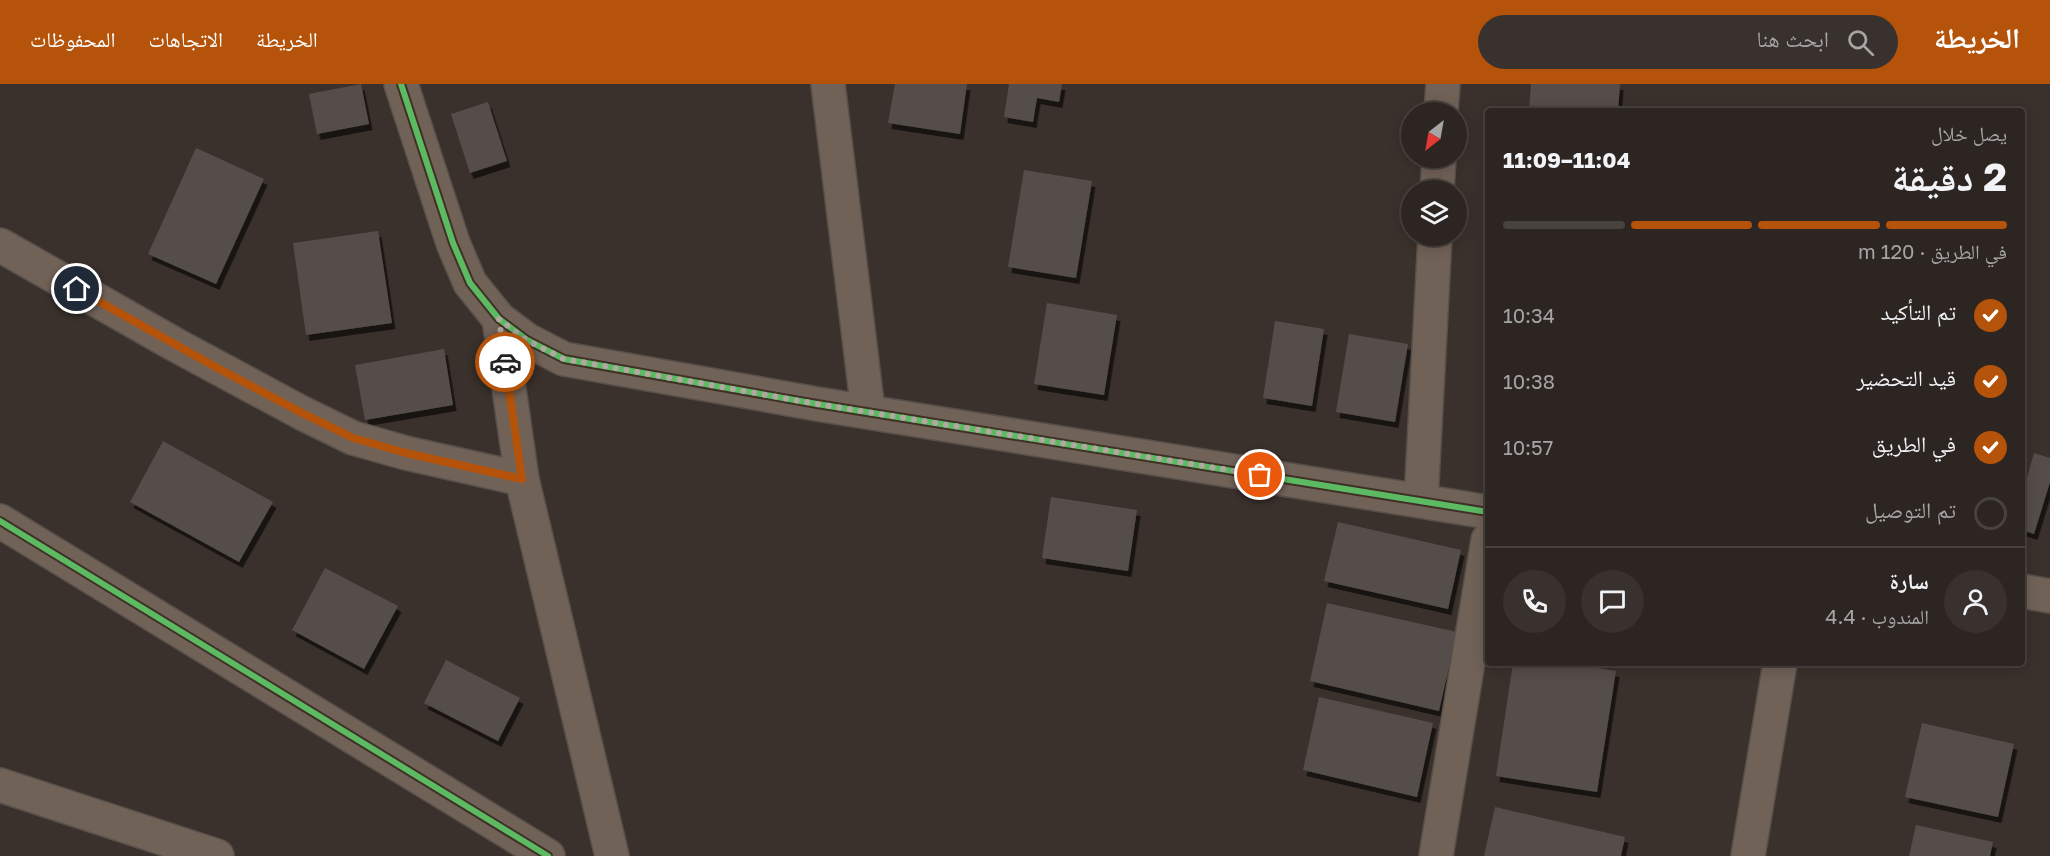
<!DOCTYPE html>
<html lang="ar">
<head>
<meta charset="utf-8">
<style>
  body { margin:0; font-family:"Golos Text","Noto Naskh Arabic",sans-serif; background:#38312e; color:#f1f3f6; direction:rtl; height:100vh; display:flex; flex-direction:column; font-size:22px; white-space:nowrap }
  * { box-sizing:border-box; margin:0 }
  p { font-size:20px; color:#a6a5a5 }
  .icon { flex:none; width:33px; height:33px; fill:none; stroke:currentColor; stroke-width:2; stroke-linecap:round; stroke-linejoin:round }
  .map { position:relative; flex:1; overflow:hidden; direction:ltr }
  .details { position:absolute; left:1485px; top:24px; width:540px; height:558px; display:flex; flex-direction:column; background:#2c2521; border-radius:6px; box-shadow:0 3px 15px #0003,0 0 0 2px #48423f; direction:rtl }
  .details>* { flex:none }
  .needle { width:39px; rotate:211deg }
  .fabs { position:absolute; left:1401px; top:18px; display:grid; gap:12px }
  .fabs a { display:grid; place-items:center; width:66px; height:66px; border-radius:50%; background:#2c2521; box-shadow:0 3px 15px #0003,0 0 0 2px #48423f; font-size:30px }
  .pin { position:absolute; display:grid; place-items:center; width:51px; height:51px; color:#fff; margin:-26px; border:3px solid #fff; border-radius:50%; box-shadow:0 2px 6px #0007 }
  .courier { position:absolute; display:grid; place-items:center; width:60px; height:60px; margin:-30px; border:4px solid #b45309; border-radius:50%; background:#fff; color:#222; box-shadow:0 2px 8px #0007 }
  .summary em { font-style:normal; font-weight:700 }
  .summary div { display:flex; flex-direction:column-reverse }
  .summary { display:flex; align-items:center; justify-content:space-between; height:102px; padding:0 18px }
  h1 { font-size:39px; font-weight:700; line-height:45px }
  .bar { display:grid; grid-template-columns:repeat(4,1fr); gap:9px 6px; align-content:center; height:72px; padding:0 18px }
  .bar i { height:8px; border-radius:4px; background:#48423f }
  .bar .current { background:#b45309 }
  .bar p { grid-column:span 4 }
  .line { display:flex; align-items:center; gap:15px; padding:0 18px; border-top:2px solid #48423f }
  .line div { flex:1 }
  .round { display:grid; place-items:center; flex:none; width:63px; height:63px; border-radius:32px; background:#38312e }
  ol { padding:0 18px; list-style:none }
  li { display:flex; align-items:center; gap:18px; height:66px }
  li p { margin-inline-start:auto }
  li .icon { padding:6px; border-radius:50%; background:#b45309; color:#fff; stroke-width:4 }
  li:last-child { color:#a6a5a5 }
  li i { width:33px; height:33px; border:3px solid #48423f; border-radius:50% }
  header { display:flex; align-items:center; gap:36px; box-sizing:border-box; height:84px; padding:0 30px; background:#b45309; color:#fff }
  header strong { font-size:28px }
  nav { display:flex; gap:33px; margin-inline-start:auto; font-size:21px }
  .search { width:420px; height:54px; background:#38312e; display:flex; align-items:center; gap:15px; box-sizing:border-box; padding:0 21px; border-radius:33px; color:#a6a5a5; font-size:22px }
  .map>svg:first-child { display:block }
  .building { fill:#554d49; filter:url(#shadow) }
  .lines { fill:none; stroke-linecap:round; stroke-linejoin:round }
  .minor-casing { stroke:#574f4a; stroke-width:36 }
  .minor { stroke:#716258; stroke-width:33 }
  .cycleway-casing { stroke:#403026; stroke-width:10 }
  .cycleway { stroke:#5cba63; stroke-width:6 }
  .done { stroke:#b2a8a2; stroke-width:6; stroke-dasharray:0 10.8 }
  .route { stroke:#b45309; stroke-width:8 }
</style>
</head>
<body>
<header>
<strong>الخريطة</strong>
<div class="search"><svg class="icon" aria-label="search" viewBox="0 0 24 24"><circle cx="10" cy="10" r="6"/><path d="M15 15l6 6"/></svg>ابحث هنا</div>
<nav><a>الخريطة</a><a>الاتجاهات</a><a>المحفوظات</a></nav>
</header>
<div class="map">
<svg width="2050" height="772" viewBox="0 0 2050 772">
  <defs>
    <filter id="shadow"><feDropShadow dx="3.5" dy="6" stdDeviation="0" flood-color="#0009"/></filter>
  </defs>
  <rect width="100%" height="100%" fill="#3a312c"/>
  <!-- building -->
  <g class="building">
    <path d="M361,0L369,40L317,50L309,10Z"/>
    <path d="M895,0H967L960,50L888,39Z"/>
    <path d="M1009,0H1062L1059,18L1037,14L1033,38L1004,33Z"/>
    <path d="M1531,0H1620L1618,27H1529Z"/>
    <path d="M488,18L507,77L470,89L451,30Z"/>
    <path d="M196,64L264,95L216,200L148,170Z"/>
    <path d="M1024,86L1092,97L1076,194L1008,183Z"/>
    <path d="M378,147L392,239L306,251L293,159Z"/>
    <path d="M1047,219L1117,231L1104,311L1034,300Z"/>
    <path d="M1275,237L1324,245L1312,322L1263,314Z"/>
    <path d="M1349,250L1408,260L1395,338L1336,328Z"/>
    <path d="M444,265L453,321L365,336L355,281Z"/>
    <path d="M163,357L273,418L239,478L130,418Z"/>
    <path d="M2034,369L2050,374V398L2034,450L2022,446V411Z"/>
    <path d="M1051,413L1137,426L1128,487L1042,474Z"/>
    <path d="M1338,438L1461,466L1448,525L1324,497Z"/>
    <path d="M325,484L398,522L364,585L292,546Z"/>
    <path d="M1327,519L1457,548L1439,627L1310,597Z"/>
    <path d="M446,576L520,614L498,657L424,619Z"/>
    <path d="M1513,579H1568L1616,587L1597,708L1496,692Z"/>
    <path d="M1319,613L1433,639L1417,713L1303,686Z"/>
    <path d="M1922,639L2014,660L1998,733L1905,713Z"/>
    <path d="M1495,723L1625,753L1621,772H1484Z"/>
    <path d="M1916,741L1993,758L1990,772H1909Z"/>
  </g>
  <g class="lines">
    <!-- minor casing -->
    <g class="minor-casing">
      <g id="minor">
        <path d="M401,0L453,159L470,199L499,235L527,256L564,275L817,320L1488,428"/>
        <path d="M828,0L868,327"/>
        <path d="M1441,28L1443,0"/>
        <path d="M1437,106L1439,74"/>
        <path d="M0,161L174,260L302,329L353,354L406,369L522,395"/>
        <path d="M499,235L522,395L612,772"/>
        <path d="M1421,417L1435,152"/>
        <path d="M0,437L548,772"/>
        <path d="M2022,507L2050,512"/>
        <path d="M0,701L217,772"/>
        <path d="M1436,772L1488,456"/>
        <path d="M1748,772L1780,579"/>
      </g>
    </g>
    <!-- minor -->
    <use href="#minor" class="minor"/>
    <!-- cycleway casing -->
    <g class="cycleway-casing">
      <g id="cycleway">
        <path d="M401,0L453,159L470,199L499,235L527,256L564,275L817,320L1488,428"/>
        <path d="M0,437L548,772"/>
      </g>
    </g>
    <!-- cycleway -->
    <use href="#cycleway" class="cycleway"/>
  </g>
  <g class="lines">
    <!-- done -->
    <path class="done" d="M505,278L499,235L526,256L564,275L817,320L1260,391"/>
    <!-- route -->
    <path class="route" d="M77,205L210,280L302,329L353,354L406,369L522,395L505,278"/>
  </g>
</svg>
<div class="fabs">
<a><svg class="needle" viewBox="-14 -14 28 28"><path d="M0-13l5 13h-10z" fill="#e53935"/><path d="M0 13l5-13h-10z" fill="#a6a5a5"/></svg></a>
<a><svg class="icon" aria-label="layers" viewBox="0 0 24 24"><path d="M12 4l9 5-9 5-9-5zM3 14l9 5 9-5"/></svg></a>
</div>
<div class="pin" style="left:1260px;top:391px;background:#ea580c"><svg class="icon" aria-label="bag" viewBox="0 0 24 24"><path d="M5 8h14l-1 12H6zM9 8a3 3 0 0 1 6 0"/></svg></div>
<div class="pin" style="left:77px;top:205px;background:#1f2937"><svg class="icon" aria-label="home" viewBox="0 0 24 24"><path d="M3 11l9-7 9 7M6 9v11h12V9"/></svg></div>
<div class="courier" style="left:505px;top:278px"><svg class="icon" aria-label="car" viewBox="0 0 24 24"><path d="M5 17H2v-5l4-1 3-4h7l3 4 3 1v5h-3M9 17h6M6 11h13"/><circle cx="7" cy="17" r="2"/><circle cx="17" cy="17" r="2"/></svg></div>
<section class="details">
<div class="summary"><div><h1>2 دقيقة</h1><p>يصل خلال</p></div><em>11:04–11:09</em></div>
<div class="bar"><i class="current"></i><i class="current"></i><i class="current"></i><i></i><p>في الطريق · 120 m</p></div>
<ol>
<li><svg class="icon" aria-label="check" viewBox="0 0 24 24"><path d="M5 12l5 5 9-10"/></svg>تم التأكيد<p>10:34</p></li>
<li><svg class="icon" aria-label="check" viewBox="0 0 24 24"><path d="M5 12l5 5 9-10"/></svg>قيد التحضير<p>10:38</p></li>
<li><svg class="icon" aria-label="check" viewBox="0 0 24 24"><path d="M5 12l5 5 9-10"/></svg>في الطريق<p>10:57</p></li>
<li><i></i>تم التوصيل</li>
</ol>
<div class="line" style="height:108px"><a class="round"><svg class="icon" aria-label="person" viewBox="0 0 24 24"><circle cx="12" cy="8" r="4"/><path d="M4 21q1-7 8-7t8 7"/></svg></a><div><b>سارة</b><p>المندوب · 4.4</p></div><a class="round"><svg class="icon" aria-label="chat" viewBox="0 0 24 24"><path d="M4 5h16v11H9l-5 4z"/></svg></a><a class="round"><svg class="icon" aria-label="phone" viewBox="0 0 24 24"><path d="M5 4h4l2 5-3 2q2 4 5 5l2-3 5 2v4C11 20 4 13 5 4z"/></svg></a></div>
</section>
</div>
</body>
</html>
